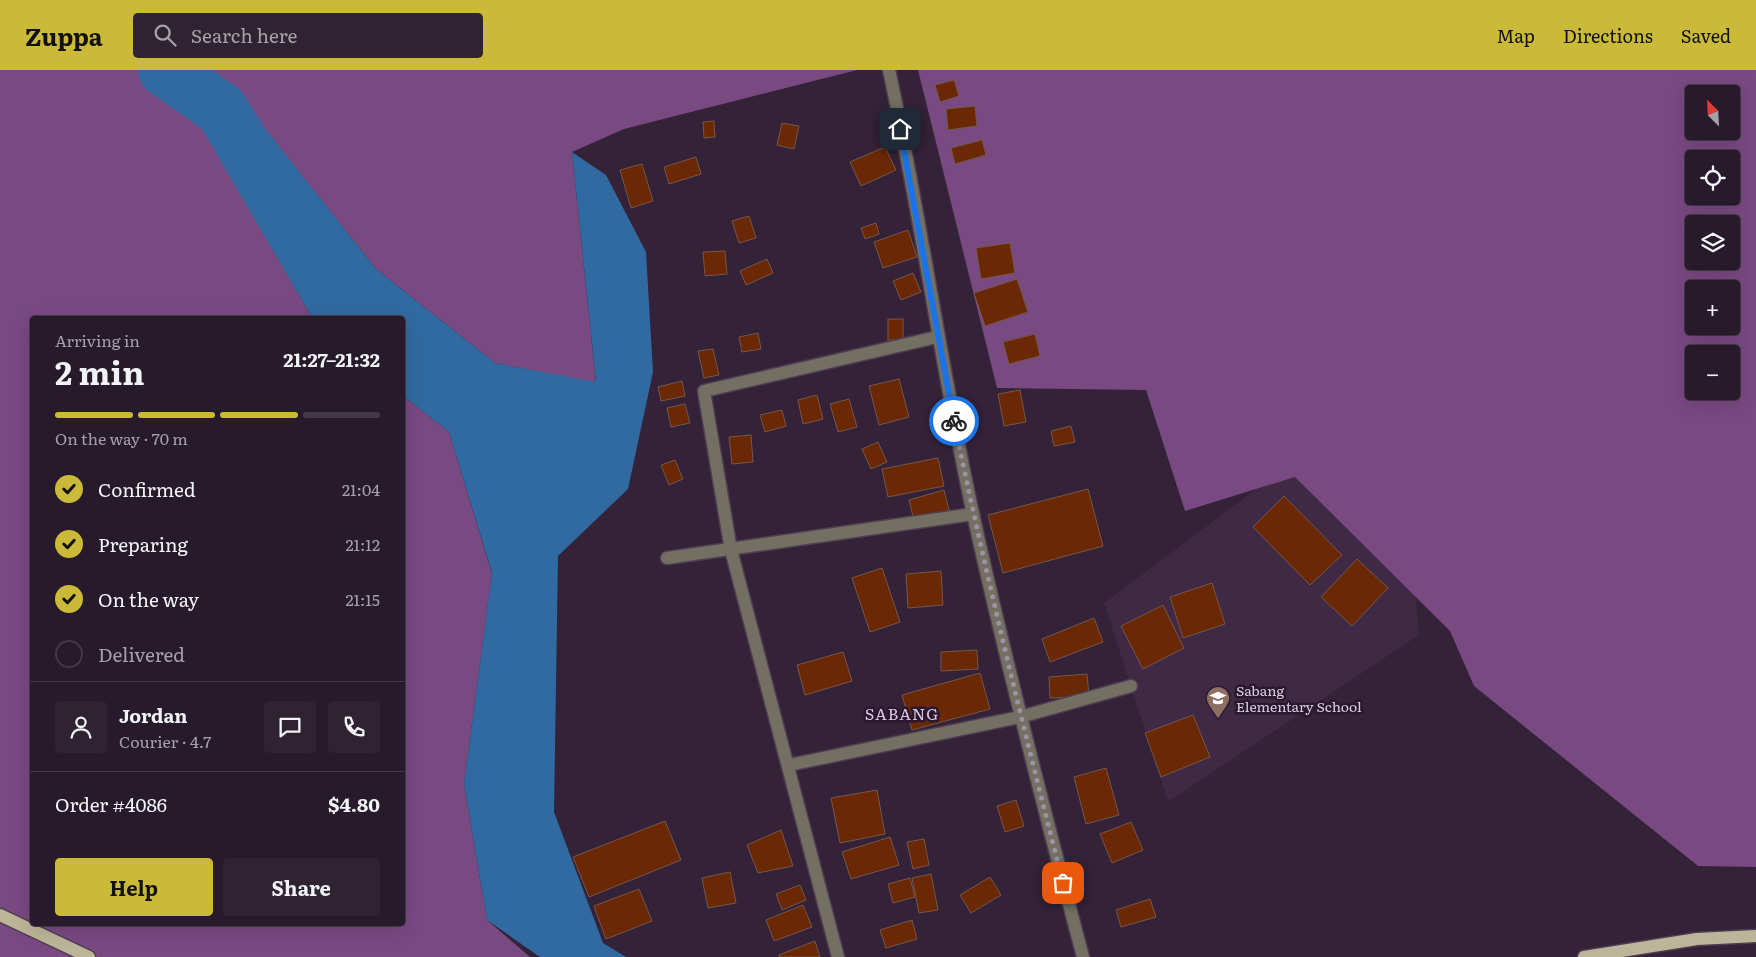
<!DOCTYPE html>
<html lang="en">
<head>
<meta charset="utf-8">
<style>
  body { margin:0; font-family:Literata,serif; background:#2f2332; color:#f1f3f6; height:100vh; display:flex; flex-direction:column; font-size:19px; white-space:nowrap }
  * { box-sizing:border-box; margin:0 }
  p { font-size:16px; color:#a4a1a8 }
  .icon { flex:none; width:28px; height:28px; fill:none; stroke:currentColor; stroke-width:2; stroke-linecap:round; stroke-linejoin:round }
  .map { position:relative; flex:1; overflow:hidden }
  .details { position:absolute; left:30px; top:246px; width:375px; height:610px; display:flex; flex-direction:column; background:#271a2a; border-radius:5px; box-shadow:0 5px 20px #0002,0 0 0 1px #433847 }
  .details>* { flex:none }
  .needle { width:32px; rotate:336deg }
  .fabs { position:absolute; left:1685px; top:15px; display:grid; gap:10px }
  .fabs a { display:grid; place-items:center; width:55px; height:55px; border-radius:5px; background:#271a2a; box-shadow:0 5px 20px #0002,0 0 0 1px #433847; font-size:25px }
  .pin { position:absolute; display:grid; place-items:center; width:42px; height:42px; color:#fff; margin:-21px; border-radius:10px; box-shadow:0 2px 8px #0006 }
  .courier { position:absolute; display:grid; place-items:center; width:50px; height:50px; margin:-25px; border:4px solid #1a73e8; border-radius:50%; background:#fff; color:#222; box-shadow:0 1px 6px #0007 }
  .headline em { font-style:normal; font-weight:700 }
  .headline div { display:flex; flex-direction:column-reverse }
  .headline { display:flex; align-items:center; justify-content:space-between; height:85px; padding:0 25px }
  h1 { font-size:32px; font-weight:700; line-height:38px }
  .bar { display:grid; grid-template-columns:repeat(4,1fr); gap:8px 5px; align-content:center; height:60px; padding:0 25px }
  .bar i { height:6px; border-radius:4px; background:#433847 }
  .bar .on { background:#cbba39 }
  .bar p { grid-column:span 4 }
  .line { display:flex; align-items:center; gap:12px; padding:0 25px; border-top:1px solid #433847 }
  .line div { flex:1 }
  .round { display:grid; place-items:center; flex:none; width:52px; height:52px; border-radius:5px; background:#2f2332 }
  ol { padding:0 25px; list-style:none }
  li { display:flex; align-items:center; gap:15px; height:55px }
  li p { margin-inline-start:auto }
  li .icon { padding:5px; border-radius:50%; background:#cbba39; color:#111; stroke-width:4 }
  li:last-child { color:#a4a1a8 }
  li i { width:28px; height:28px; border:2px solid #433847; border-radius:50% }
  .button { display:flex; gap:10px; margin-top:auto; padding:10px 25px }
  .button a { flex:1; height:58px; border-radius:5px; background:#cbba39; color:#111; font-size:20px; font-weight:700; line-height:58px; text-align:center }
  .button a+a { background:#2f2332; color:#f1f3f6 }
  header { display:flex; align-items:center; gap:30px; box-sizing:border-box; height:70px; padding:0 25px; background:#cbba39; color:#111 }
  header strong { font-size:24px }
  nav { display:flex; gap:28px; margin-inline-start:auto; font-size:18px }
  .search { width:350px; height:45px; background:#2f2332; display:flex; align-items:center; gap:12px; box-sizing:border-box; padding:0 18px; border-radius:5px; color:#a4a1a8; font-size:19px }
  .map>svg:first-child { display:block }
  .built { fill:#3f2944 }
  .forest { fill:#794982; fill-rule:evenodd }
  .water { fill:#316aa0 }
  .lines { fill:none; stroke-linecap:round; stroke-linejoin:round }
  .river { stroke:#316aa0; stroke-width:54 }
  .building { fill:#6a2804; stroke:#76574a }
  .minor-casing { stroke:#4f3e52; stroke-width:15 }
  .major-casing { stroke:#4f3e52; stroke-width:15 }
  .minor { stroke:#736f62; stroke-width:12 }
  .major { stroke:#bdb599; stroke-width:12 }
  .done { stroke:#a192a3; stroke-width:5; stroke-dasharray:0 9 }
  .route { stroke:#1a73e8; stroke-width:6 }
  .labels { text-anchor:middle; dominant-baseline:central; stroke-width:5; stroke-linejoin:round; paint-order:stroke }
  .poi-label { font-size:14px; fill:#dbcfdd; stroke:#2a192e; text-anchor:start }
  .quarter-label { font-size:16px; letter-spacing:1px; fill:#dfc7e3; stroke:#2a192e }
</style>
</head>
<body>
<header>
<strong>Zuppa</strong>
<div class="search"><svg class="icon" aria-label="search" viewBox="0 0 24 24"><circle cx="10" cy="10" r="6"/><path d="M15 15l6 6"/></svg>Search here</div>
<nav><a>Map</a><a>Directions</a><a>Saved</a></nav>
</header>
<div class="map">
<svg width="1756" height="887" viewBox="0 0 1756 887">
  <rect width="100%" height="100%" fill="#342238"/>
  <!-- built -->
  <path class="built" d="M1283,399L1313,400L1413,501L1419,565L1168,732L1104,533Z"/>
  <!-- forest -->
  <g class="forest">
    <path d="M0,0H857L624,59L572,82L596,313L495,293L376,199L245,34L217,83L313,249H32V854H402L403,326L449,362L492,504L464,714L487,850L530,887H0Z"/>
    <path d="M918,0H1756V797L1698,796L1474,616L1450,561L1295,407L1185,441L1146,320L997,318ZM1694,24H1731V61H1694ZM1694,89H1731V126H1694ZM1694,154H1731V191H1694ZM1694,219H1731V256H1694ZM1694,284H1731V321H1694Z"/>
  </g>
  <!-- water -->
  <path class="water" d="M245,33L376,199L495,293L596,312L572,82L606,105L646,182L653,302L628,419L558,486L554,742L603,873L626,887H540L487,850L464,714L492,503L449,362L403,326L402,249H313L216,83Z"/>
  <g class="lines">
    <!-- river -->
    <path class="river" d="M165,0L221,39L271,119"/>
  </g>
  <!-- building -->
  <g class="building">
    <path d="M954,10L959,26L940,32L935,15Z"/>
    <path d="M975,36L977,56L948,60L946,39Z"/>
    <path d="M714,51L715,67L704,68L703,52Z"/>
    <path d="M782,53L799,56L794,79L777,75Z"/>
    <path d="M982,70L986,85L955,94L951,78Z"/>
    <path d="M885,77L896,100L861,116L850,92Z"/>
    <path d="M696,87L701,104L669,114L664,97Z"/>
    <path d="M642,94L653,131L631,138L620,100Z"/>
    <path d="M749,146L756,168L739,173L732,151Z"/>
    <path d="M876,153L879,164L865,169L861,158Z"/>
    <path d="M908,160L917,187L883,198L874,172Z"/>
    <path d="M1010,173L1015,203L981,209L976,178Z"/>
    <path d="M725,181L727,204L705,206L703,182Z"/>
    <path d="M767,189L773,203L746,215L740,201Z"/>
    <path d="M913,203L921,222L901,230L893,211Z"/>
    <path d="M1017,209L1028,242L985,256L974,223Z"/>
    <rect x="888" y="249" width="15" height="21"/>
    <path d="M758,263L761,279L742,282L739,267Z"/>
    <path d="M1035,264L1040,286L1009,294L1003,272Z"/>
    <path d="M713,279L719,305L704,308L698,281Z"/>
    <path d="M899,309L909,347L879,355L869,316Z"/>
    <path d="M682,311L685,326L661,331L658,317Z"/>
    <path d="M1020,320L1026,352L1004,356L998,324Z"/>
    <path d="M817,325L823,349L803,354L798,330Z"/>
    <path d="M849,329L857,357L838,362L830,334Z"/>
    <path d="M685,334L690,353L671,357L667,338Z"/>
    <path d="M782,340L786,356L765,362L760,345Z"/>
    <path d="M1071,356L1075,372L1054,376L1051,361Z"/>
    <path d="M751,365L753,392L732,394L729,367Z"/>
    <path d="M878,372L887,392L871,399L862,379Z"/>
    <path d="M938,388L944,416L888,427L882,399Z"/>
    <path d="M675,390L683,409L669,415L661,395Z"/>
    <path d="M1088,419L1103,476L1003,503L988,445Z"/>
    <path d="M944,420L949,440L914,450L909,430Z"/>
    <path d="M1284,426L1342,485L1310,515L1253,457Z"/>
    <path d="M1357,489L1388,518L1352,556L1321,527Z"/>
    <path d="M882,498L900,552L870,562L852,508Z"/>
    <path d="M941,501L943,535L908,538L906,504Z"/>
    <path d="M1212,513L1225,554L1183,568L1170,527Z"/>
    <path d="M1163,535L1184,578L1143,599L1121,556Z"/>
    <path d="M1094,548L1103,572L1050,592L1042,569Z"/>
    <path d="M977,580L978,599L941,601V582Z"/>
    <path d="M843,582L852,611L805,625L797,595Z"/>
    <path d="M980,603L990,639L912,660L902,625Z"/>
    <path d="M1087,604L1089,626L1050,628L1049,607Z"/>
    <path d="M1193,645L1210,687L1161,707L1145,663Z"/>
    <path d="M1106,698L1119,745L1086,754L1074,707Z"/>
    <path d="M877,720L885,764L840,773L831,728Z"/>
    <path d="M1016,730L1024,756L1005,762L997,736Z"/>
    <path d="M665,751L681,790L589,827L573,787Z"/>
    <path d="M1131,752L1143,780L1112,793L1100,764Z"/>
    <path d="M781,760L793,796L758,803L747,775Z"/>
    <path d="M890,767L899,795L851,809L842,782Z"/>
    <path d="M924,769L929,795L913,799L907,772Z"/>
    <path d="M730,802L736,833L708,838L702,808Z"/>
    <path d="M931,804L938,840L919,843L912,808Z"/>
    <path d="M990,807L1001,825L971,843L960,825Z"/>
    <path d="M910,808L915,827L893,833L888,814Z"/>
    <path d="M800,815L806,830L782,840L776,824Z"/>
    <path d="M639,819L652,851L606,869L594,836Z"/>
    <path d="M1150,829L1156,847L1121,857L1116,840Z"/>
    <path d="M803,835L812,857L774,871L766,850Z"/>
    <path d="M912,850L917,869L886,878L880,860Z"/>
    <path d="M815,871L820,887H779V885Z"/>
  </g>
  <g class="lines">
    <!-- minor casing -->
    <g class="minor-casing">
      <g id="minor">
        <path d="M889,0C921,147 941,297 973,444C1006,593 1044,740 1083,887"/>
        <path d="M667,488L973,444"/>
        <path d="M789,695L1020,647L1131,616"/>
        <path d="M838,887L731,480L704,321L937,267"/>
      </g>
    </g>
    <!-- major casing -->
    <g class="major-casing">
      <g id="major">
        <path d="M0,845L89,887"/>
        <path d="M1584,887L1697,869L1756,866"/>
      </g>
    </g>
    <!-- minor -->
    <use href="#minor" class="minor"/>
    <!-- major -->
    <use href="#major" class="major"/>
  </g>
  <g class="lines">
    <!-- done -->
    <path class="done" d="M954,351C986,507 1024,660 1063,813"/>
    <!-- route -->
    <path class="route" d="M900,59L954,351"/>
  </g>
  <!-- icons -->
  <defs>
    <g id="school-pin" transform="scale(1.25)"><path d="M0 17L-7.5 6A9.5 9.5 0 1 1 7.5 6Z" fill="#8d6e63" stroke="#2a192e"/><path d="M0-5L7-2L0 1L-7-2ZM-4 1L0 2.5L4 1V4Q0 6-4 4Z" fill="#fff"/></g>
  </defs>
  <g fill-rule="evenodd">
    <use href="#school-pin" x="1218" y="628"/>
  </g>
  <g class="labels">
    <!-- poi labels -->
    <g class="poi-label">
      <text x="1236" y="620">Sabang<tspan x="1236" dy="16">Elementary School</tspan></text>
    </g>
    <!-- quarter labels -->
    <g class="quarter-label">
      <text x="902" y="643">SABANG</text>
    </g>
  </g>
</svg>
<div class="fabs">
<a><svg class="needle" viewBox="-14 -14 28 28"><path d="M0-13l5 13h-10z" fill="#e53935"/><path d="M0 13l5-13h-10z" fill="#a4a1a8"/></svg></a>
<a><svg class="icon" aria-label="locate" viewBox="0 0 24 24"><circle cx="12" cy="12" r="6"/><path d="M12 2v4M12 18v4M2 12h4M18 12h4"/></svg></a>
<a><svg class="icon" aria-label="layers" viewBox="0 0 24 24"><path d="M12 4l9 5-9 5-9-5zM3 14l9 5 9-5"/></svg></a>
<a>+</a>
<a>−</a>
</div>
<div class="pin" style="left:1063px;top:813px;background:#ea580c"><svg class="icon" aria-label="bag" viewBox="0 0 24 24"><path d="M5 8h14l-1 12H6zM9 8a3 3 0 0 1 6 0"/></svg></div>
<div class="pin" style="left:900px;top:59px;background:#1f2937"><svg class="icon" aria-label="home" viewBox="0 0 24 24"><path d="M3 11l9-7 9 7M6 9v11h12V9"/></svg></div>
<div class="courier" style="left:954px;top:351px"><svg class="icon" aria-label="bike" viewBox="0 0 24 24"><circle cx="6" cy="16" r="4"/><circle cx="18" cy="16" r="4"/><path d="M6 16l4-8h5l3 8M10 8l3 8H6M13 5h3"/></svg></div>
<section class="details">
<div class="headline"><div><h1>2 min</h1><p>Arriving in</p></div><em>21:27–21:32</em></div>
<div class="bar"><i class="on"></i><i class="on"></i><i class="on"></i><i></i><p>On the way · 70 m</p></div>
<ol>
<li><svg class="icon" aria-label="check" viewBox="0 0 24 24"><path d="M5 12l5 5 9-10"/></svg>Confirmed<p>21:04</p></li>
<li><svg class="icon" aria-label="check" viewBox="0 0 24 24"><path d="M5 12l5 5 9-10"/></svg>Preparing<p>21:12</p></li>
<li><svg class="icon" aria-label="check" viewBox="0 0 24 24"><path d="M5 12l5 5 9-10"/></svg>On the way<p>21:15</p></li>
<li><i></i>Delivered</li>
</ol>
<div class="line" style="height:90px"><a class="round"><svg class="icon" aria-label="person" viewBox="0 0 24 24"><circle cx="12" cy="8" r="4"/><path d="M4 21q1-7 8-7t8 7"/></svg></a><div><b>Jordan</b><p>Courier · 4.7</p></div><a class="round"><svg class="icon" aria-label="chat" viewBox="0 0 24 24"><path d="M4 5h16v11H9l-5 4z"/></svg></a><a class="round"><svg class="icon" aria-label="phone" viewBox="0 0 24 24"><path d="M5 4h4l2 5-3 2q2 4 5 5l2-3 5 2v4C11 20 4 13 5 4z"/></svg></a></div>
<div class="line" style="height:65px"><div>Order #4086</div><b>$4.80</b></div>
<div class="button"><a>Help</a><a>Share</a></div>
</section>
</div>
</body>
</html>
